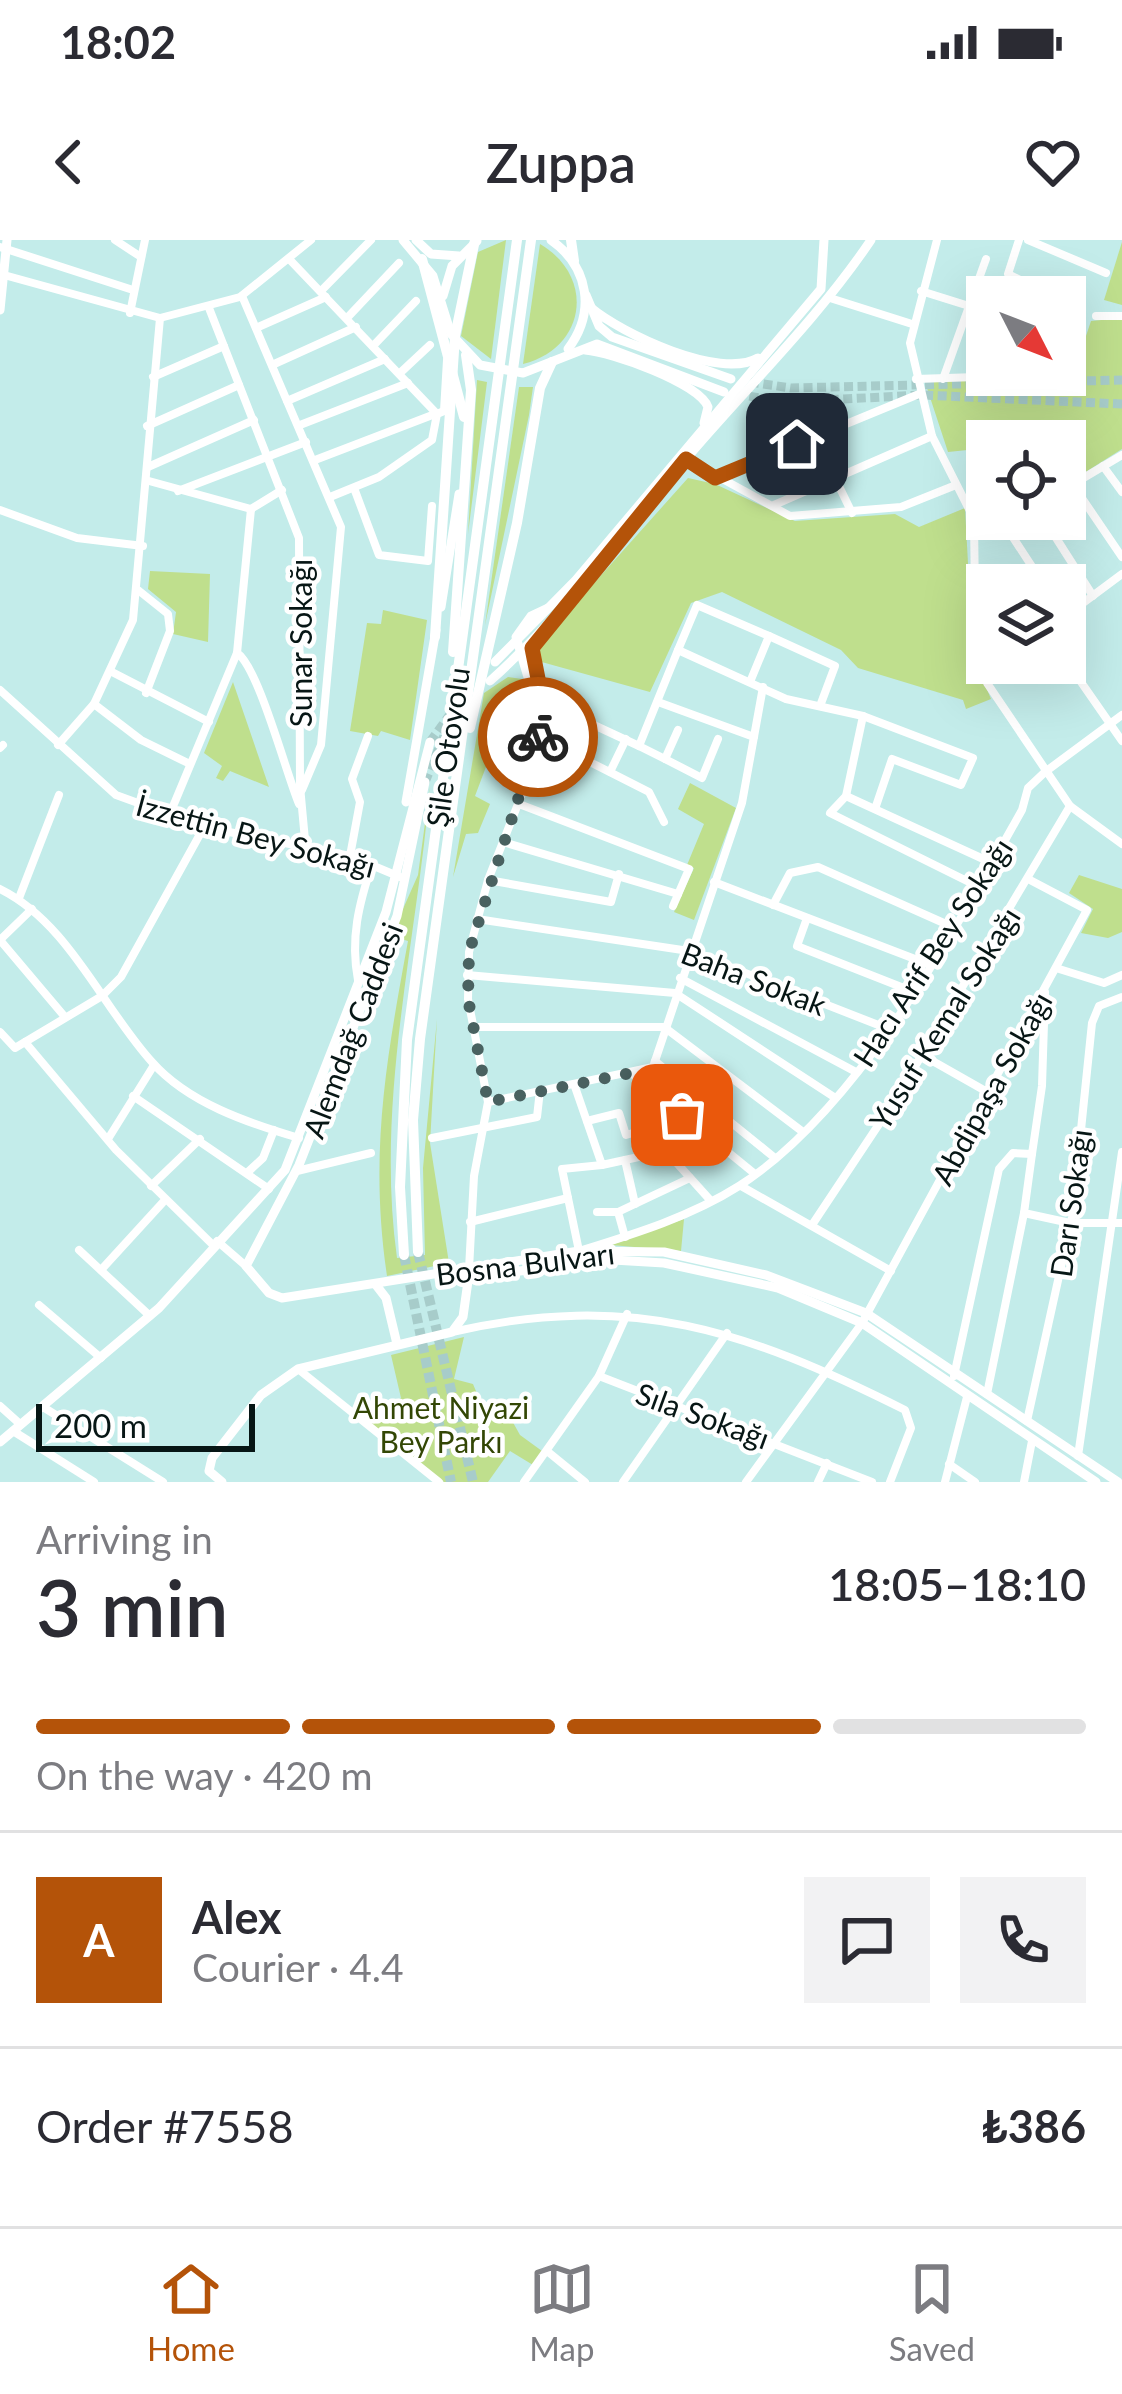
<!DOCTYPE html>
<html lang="en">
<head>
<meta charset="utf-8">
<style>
  body { margin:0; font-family:Lato,sans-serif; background:#f2f2f3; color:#2b2b33; height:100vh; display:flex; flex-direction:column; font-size:45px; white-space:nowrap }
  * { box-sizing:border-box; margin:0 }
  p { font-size:39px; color:#7c7c81 }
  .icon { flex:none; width:66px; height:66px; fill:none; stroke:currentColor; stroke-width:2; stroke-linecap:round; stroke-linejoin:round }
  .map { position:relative; height:1242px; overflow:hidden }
  .details { display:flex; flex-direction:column; background:#fff; flex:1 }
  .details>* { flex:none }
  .needle { width:78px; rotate:132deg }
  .tools { position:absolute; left:966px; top:36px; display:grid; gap:24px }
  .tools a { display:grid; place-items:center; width:120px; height:120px; border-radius:0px; background:#fff; box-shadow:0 12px 48px #0002; font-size:60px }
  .scale { position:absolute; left:36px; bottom:30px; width:219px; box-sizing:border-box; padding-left:12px; border:6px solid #071615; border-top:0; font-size:33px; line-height:42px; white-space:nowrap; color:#071615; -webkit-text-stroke:9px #fff; paint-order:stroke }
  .pin { position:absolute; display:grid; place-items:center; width:102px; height:102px; color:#fff; margin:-51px; border-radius:24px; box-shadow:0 6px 18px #0006 }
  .courier { position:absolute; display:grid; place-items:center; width:120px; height:120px; margin:-60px; border:9px solid #b45309; border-radius:50%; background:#fff; color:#222; box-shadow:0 3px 15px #0007 }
  .headline em { font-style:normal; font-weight:600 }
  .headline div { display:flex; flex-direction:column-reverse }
  .headline { display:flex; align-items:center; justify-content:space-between; height:204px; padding:0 36px }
  h1 { font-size:78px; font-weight:600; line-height:90px }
  .bar { display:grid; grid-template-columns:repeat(4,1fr); gap:18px 12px; align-content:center; height:144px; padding:0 36px }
  .bar i { height:15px; border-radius:9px; background:#e1e1e2 }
  .bar .on { background:#b45309 }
  .bar p { grid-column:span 4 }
  .line { display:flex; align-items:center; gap:30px; padding:0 36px; border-top:3px solid #e1e1e2 }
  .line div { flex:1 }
  .round { display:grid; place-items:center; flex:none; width:126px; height:126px; border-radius:0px; background:#f2f2f3 }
  .status { display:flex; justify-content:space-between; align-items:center; height:84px; padding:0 60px; background:#fff; direction:ltr }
  .status svg { height:33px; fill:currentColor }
  header { display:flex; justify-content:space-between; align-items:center; height:156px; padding:0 36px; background:#fff; font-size:54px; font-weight:600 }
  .menu { display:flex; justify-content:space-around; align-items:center; height:168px; border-top:3px solid #e1e1e2; background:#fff; font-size:33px; color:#7c7c81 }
  .menu a { display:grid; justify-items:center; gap:6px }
  .menu .on { color:#b45309 }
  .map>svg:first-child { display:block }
  .green { fill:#bfdf8d }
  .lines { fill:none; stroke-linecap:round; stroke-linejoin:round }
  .major-tunnel { stroke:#a7ccca; stroke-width:9; stroke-dasharray:9 4.5; stroke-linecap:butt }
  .highway-tunnel { stroke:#a7ccca; stroke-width:10; stroke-dasharray:10 5; stroke-linecap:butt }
  .minor { stroke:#fff; stroke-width:8 }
  .major { stroke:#fff; stroke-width:9 }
  .highway { stroke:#fff; stroke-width:10 }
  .done { stroke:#496160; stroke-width:12; stroke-dasharray:0 21.6 }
  .route { stroke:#b45309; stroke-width:15 }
  .labels { text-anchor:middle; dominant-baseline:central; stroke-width:9; stroke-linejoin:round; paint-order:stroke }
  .street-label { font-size:30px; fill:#071615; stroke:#fff }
  .park-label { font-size:30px; fill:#334705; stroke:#fff }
</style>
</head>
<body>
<div class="status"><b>18:02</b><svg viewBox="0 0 49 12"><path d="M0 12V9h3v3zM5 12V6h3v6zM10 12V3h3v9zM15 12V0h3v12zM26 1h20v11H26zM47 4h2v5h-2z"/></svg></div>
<header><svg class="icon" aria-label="back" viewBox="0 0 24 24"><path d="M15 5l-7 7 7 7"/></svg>Zuppa<svg class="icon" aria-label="heart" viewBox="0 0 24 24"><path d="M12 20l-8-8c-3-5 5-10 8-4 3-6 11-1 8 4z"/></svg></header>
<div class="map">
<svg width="1122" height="1242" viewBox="0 0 1122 1242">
  <rect width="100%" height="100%" fill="#c3ecea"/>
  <!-- green -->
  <g class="green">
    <path d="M506,0L491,119L461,96L478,12Z"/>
    <path d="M1122,2V65L1104,60Z"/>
    <path d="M540,4C596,37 586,108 523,124Z"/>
    <path d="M1122,78V209L1065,245V201H987V208L948,212L925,142L1073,135L1091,81Z"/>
    <path d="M477,140L487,142L468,294Z"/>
    <path d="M519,147H533L529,175L485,385Z"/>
    <path d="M688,238L715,244L795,281L895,274L919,287L965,268L973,416L991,459L966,469L963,460L858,428L841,410L722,352L691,363L650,452L538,421L537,407Z"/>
    <path d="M150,331L210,334L208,402L173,394L176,372L148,349Z"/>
    <path d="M383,370L427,380L410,500L381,491L378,496L350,491L367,383L381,384Z"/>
    <path d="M508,437L522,439L528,459L503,452L495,503L475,556L490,564L478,593L466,594L453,637L484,453Z"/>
    <path d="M233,442L269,547L230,531L223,541L216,538L222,526L204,513Z"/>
    <path d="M690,543L736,568L694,680L674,672L694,628L687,625L704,584L678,569Z"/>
    <path d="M430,546C417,702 375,860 397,1018L425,1015L423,928L437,779L430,903L449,1023L387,1036C369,914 386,821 408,701L391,696L418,635Z"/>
    <path d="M1079,635L1122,649V692L1108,698L1081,693L1093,669L1069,653Z"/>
    <path d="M684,979L681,1011L611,1005Z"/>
    <path d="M464,1097L454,1139L473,1144L483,1168L501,1161L520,1195L542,1211L533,1225L510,1211L488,1242H444L369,1182L401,1158L391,1115Z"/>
  </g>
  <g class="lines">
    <!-- major-tunnel -->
    <g class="major-tunnel">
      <path d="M750,142L791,148L1122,140"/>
      <path d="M736,154L785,162L922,155L1122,164"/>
      <path d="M430,502L470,447"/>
      <path d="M425,542L446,491"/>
    </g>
    <!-- highway-tunnel -->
    <g class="highway-tunnel">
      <path d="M418,1012L473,1242"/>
      <path d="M404,1015L451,1242"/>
    </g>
    <!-- minor -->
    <g class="minor">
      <path d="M115,0L141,17"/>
      <path d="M937,0L910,103L932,196L974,279L975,360L987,443L1070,566L1122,604"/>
      <path d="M1019,0L1008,34L1055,57"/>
      <path d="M1028,0L1106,33"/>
      <path d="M0,7L133,50"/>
      <path d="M291,21L437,174"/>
      <path d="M4,35L160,78L240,57L311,0"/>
      <path d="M321,51L371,0"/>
      <path d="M921,51L969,66"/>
      <path d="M242,56L341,287L321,505L302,550"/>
      <path d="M830,58L912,84"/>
      <path d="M1065,63L1077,70"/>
      <path d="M209,68L299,298L300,546L306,611"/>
      <path d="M130,73L145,0"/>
      <path d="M1096,76H1122"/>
      <path d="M347,78L399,23"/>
      <path d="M256,88L326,57"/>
      <path d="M373,106L416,61"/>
      <path d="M272,125L356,87"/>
      <path d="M400,133L430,105"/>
      <path d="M153,137L224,106"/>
      <path d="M916,139L1007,136"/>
      <path d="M943,139L986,19"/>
      <path d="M287,161L385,119"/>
      <path d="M300,185L408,143"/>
      <path d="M147,186L239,145"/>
      <path d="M984,213L987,227"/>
      <path d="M686,219L790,276L901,267L956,245"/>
      <path d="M315,220L435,174"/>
      <path d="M1103,226L1122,252"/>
      <path d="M148,227L254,180"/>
      <path d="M715,238L919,154"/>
      <path d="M835,238L852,273"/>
      <path d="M149,241L251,269"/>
      <path d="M1073,245L1122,317"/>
      <path d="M354,248L379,315L428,321L432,266"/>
      <path d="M1065,249L1122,215"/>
      <path d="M178,251L306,202"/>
      <path d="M330,257L379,237L432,200L437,174L444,171L447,120"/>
      <path d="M774,265L932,196"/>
      <path d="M251,269L282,250"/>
      <path d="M0,270L77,298L143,306"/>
      <path d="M1001,279L1044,345"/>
      <path d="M1044,279L1093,356"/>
      <path d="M138,350L168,374L170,391L146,453"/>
      <path d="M975,360L987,362"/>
      <path d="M1065,367L1083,363L1122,334"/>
      <path d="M769,396L835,426L820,466"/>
      <path d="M678,410L697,365L769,396L750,442"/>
      <path d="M237,413C258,426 286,533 299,564"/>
      <path d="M1065,419L1122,501"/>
      <path d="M112,432L209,482"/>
      <path d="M0,450L116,555L204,587L350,616L400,637"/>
      <path d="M658,462L754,497"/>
      <path d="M94,464L141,500L190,524"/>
      <path d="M678,490L665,519L702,538L718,499"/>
      <path d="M58,505L94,464L133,380L160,78"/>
      <path d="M639,506L665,519"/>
      <path d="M0,508L3,505"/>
      <path d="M580,517L649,552L664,582"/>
      <path d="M610,532L626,499"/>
      <path d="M846,556L863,476"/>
      <path d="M519,564L689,629L673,666"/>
      <path d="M169,576L237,413L251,269"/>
      <path d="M503,602L678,654"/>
      <path d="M350,616L360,562L352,539L368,496"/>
      <path d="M488,640L611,662L619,634"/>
      <path d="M714,642L928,724"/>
      <path d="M977,646L830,573L846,556L992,623"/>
      <path d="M0,649C69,683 102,767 152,822C188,863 248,883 299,898"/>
      <path d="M19,658L59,555"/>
      <path d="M773,665L790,633L818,627L955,688"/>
      <path d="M807,678L797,706L914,752"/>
      <path d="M477,679L689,711L886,788"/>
      <path d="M0,700L65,777"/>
      <path d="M0,700L32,669"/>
      <path d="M1056,728L1104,743L1122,735"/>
      <path d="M467,735L675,753L834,857"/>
      <path d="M680,738L856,832"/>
      <path d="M358,740C350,698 359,664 372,624"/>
      <path d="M473,787H664L803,892"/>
      <path d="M0,792L15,808L102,756L121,737L204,587"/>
      <path d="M25,802L116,910L213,1005"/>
      <path d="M922,815L989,853"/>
      <path d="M655,821L775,918"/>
      <path d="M631,833L755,934"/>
      <path d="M574,844L602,925L666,911L711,961"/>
      <path d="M133,856L269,949"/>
      <path d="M488,862L653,827L742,563L763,447"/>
      <path d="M587,881L619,873L626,895L684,878"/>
      <path d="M432,898L537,877L540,850"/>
      <path d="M108,899L154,825"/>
      <path d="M1032,914L1024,973L1070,983H1122"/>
      <path d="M625,920L635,964"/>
      <path d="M602,925L562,929L579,1011C634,994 690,977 739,946C858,870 954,691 1022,570L1028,548L1045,532L1122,475"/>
      <path d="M249,931L263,918L274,890"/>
      <path d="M297,931L371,913"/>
      <path d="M151,946L200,899"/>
      <path d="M741,946L891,1031"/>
      <path d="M597,972H618"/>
      <path d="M470,982L568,958"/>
      <path d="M812,985L895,860L1070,566"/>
      <path d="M625,997L618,972L690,938"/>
      <path d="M217,1001L246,1026"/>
      <path d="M79,1010L150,1076"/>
      <path d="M469,1029L474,936L488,862L468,759L469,712L488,640L533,526L539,474L568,473L639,506L678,410L786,459L863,476L973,518L961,545L892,519L876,566"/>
      <path d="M101,1030L165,960"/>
      <path d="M39,1065L101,1118"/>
      <path d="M452,1092C632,1051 745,1090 905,1170L911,1188L890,1242"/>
      <path d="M298,1129L439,1242"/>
      <path d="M599,1136L872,1242"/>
      <path d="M954,1136L999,929L1013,913L1032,914L1042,846L1045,752"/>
      <path d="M987,1154L1024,973"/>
      <path d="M0,1166L20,1184"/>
      <path d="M43,1167L163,1242"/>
      <path d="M1027,1181L1072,977L1092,783L1099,766L1122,757"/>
      <path d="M13,1191L94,1242"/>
      <path d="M547,1211L585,1242"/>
      <path d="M1078,1216L1122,912"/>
      <path d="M949,1224L975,1242"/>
      <path d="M524,1242L599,1136L627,1074"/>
      <path d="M623,1242L727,1093"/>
      <path d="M746,1242L862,1083L1087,670L1030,640"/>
      <path d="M818,1242L827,1223"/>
      <path d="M945,1242L967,1157"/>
      <path d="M1024,1242L1032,1201"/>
    </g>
    <!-- major -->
    <g class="major">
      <path d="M403,0L433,36L451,94L480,125L523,133L597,104L724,152"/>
      <path d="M416,0L431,14L459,16"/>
      <path d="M551,0C589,27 596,72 568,109"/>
      <path d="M586,55L599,86L612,97L731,139"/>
      <path d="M443,56L452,26L477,1"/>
      <path d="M590,67C622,94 720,140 758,118"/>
      <path d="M0,70L7,0"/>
      <path d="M585,110C612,112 699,143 708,167L704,183"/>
      <path d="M441,367L459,254"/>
      <path d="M532,409L540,469"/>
      <path d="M495,422L576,340L821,49L824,0"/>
      <path d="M490,441C564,375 622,294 686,219C748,146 817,80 871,0"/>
      <path d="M539,474L516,397L531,376L548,368"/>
      <path d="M425,542L397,676L299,925L246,1026L269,1053L282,1058L579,1011L664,1012L766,1035L866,1073L1118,1242"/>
      <path d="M406,562L436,390"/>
      <path d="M469,1037L613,1020L664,1023L778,1048L862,1083L1096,1242"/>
      <path d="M376,1045L386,1058L397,1104"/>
      <path d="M0,1202L159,1068L285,930L386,672L430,502"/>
      <path d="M222,1242L209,1231L212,1218L261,1155L298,1129L452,1092L463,1077L469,1034"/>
    </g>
    <!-- highway -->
    <g class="highway">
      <path d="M571,0L574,21"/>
      <path d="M422,19L464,177"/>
      <path d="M435,397L455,96L475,0"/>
      <path d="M453,412L471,150L466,115"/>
      <path d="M470,488L517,283L540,148L552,122"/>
      <path d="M418,1012L413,880L420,799L531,0"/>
      <path d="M404,1015L400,947L407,800L517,0"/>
    </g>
  </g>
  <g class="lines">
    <!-- done -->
    <path class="done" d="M538,497L469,712L468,759L488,862L631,833L682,875"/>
    <!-- route -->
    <path class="route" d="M538,497L541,454L532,408L686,219L715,238L797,204"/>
  </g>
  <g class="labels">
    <!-- street labels -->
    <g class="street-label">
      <text transform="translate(300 403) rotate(-90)">Sunar Sokağı</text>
      <text transform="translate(447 507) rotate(-82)">Şile Otoyolu</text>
      <text transform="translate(256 595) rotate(15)">İzzettin Bey Sokağı</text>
      <text transform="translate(932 712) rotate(-57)">Hacı Arif Bey Sokağı</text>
      <text transform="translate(754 738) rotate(21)">Baha Sokak</text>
      <text transform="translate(944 778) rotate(-58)">Yusuf Kemal Sokağı</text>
      <text transform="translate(352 790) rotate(-69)">Alemdağ Caddesi</text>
      <text transform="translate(991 848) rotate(-61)">Abdipaşa Sokağı</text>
      <text transform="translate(1070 963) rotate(-82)">Darı Sokağı</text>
      <text transform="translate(525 1023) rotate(-7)">Bosna Bulvarı</text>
      <text transform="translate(703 1175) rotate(20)">Sıla Sokağı</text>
    </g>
    <!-- park labels -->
    <g class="park-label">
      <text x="441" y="1167">Ahmet Niyazi<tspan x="441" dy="34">Bey Parkı</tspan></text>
    </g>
  </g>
</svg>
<div class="tools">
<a><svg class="needle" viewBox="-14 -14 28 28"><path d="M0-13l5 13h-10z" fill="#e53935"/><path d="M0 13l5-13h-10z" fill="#7c7c81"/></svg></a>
<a><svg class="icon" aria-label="locate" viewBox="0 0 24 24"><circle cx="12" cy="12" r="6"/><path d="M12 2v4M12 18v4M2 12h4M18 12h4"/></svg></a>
<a><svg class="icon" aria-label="layers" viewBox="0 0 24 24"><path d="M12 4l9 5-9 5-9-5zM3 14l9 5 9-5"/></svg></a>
</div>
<div class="scale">200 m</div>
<div class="pin" style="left:682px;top:875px;background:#ea580c"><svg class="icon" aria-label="bag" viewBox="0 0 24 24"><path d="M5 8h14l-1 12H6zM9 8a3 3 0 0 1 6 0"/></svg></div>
<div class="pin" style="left:797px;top:204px;background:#1f2937"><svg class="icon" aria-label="home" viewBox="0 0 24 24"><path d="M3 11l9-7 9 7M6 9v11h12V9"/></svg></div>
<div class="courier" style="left:538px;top:497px"><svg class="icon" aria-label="bike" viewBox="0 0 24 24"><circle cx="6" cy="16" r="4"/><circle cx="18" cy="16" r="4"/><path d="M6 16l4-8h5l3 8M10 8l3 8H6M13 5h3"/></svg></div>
</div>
<section class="details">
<div class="headline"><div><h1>3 min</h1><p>Arriving in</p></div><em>18:05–18:10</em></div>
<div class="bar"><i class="on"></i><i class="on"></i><i class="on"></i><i></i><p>On the way · 420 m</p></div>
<div class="line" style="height:216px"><b class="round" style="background:#b45309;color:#fff">A</b><div><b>Alex</b><p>Courier · 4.4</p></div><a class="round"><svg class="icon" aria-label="chat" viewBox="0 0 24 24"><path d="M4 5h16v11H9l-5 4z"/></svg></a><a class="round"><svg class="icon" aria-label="phone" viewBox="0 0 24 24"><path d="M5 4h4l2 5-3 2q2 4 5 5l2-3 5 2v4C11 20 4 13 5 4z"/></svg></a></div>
<div class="line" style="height:156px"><div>Order #7558</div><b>₺386</b></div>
</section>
<nav class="menu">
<a class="on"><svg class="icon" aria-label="home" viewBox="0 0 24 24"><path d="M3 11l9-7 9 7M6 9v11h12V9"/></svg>Home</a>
<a><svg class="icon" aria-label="map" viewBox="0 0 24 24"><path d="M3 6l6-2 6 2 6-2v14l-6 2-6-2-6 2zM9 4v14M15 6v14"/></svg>Map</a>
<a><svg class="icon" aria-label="saved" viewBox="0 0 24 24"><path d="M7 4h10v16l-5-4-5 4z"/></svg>Saved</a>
</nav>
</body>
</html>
